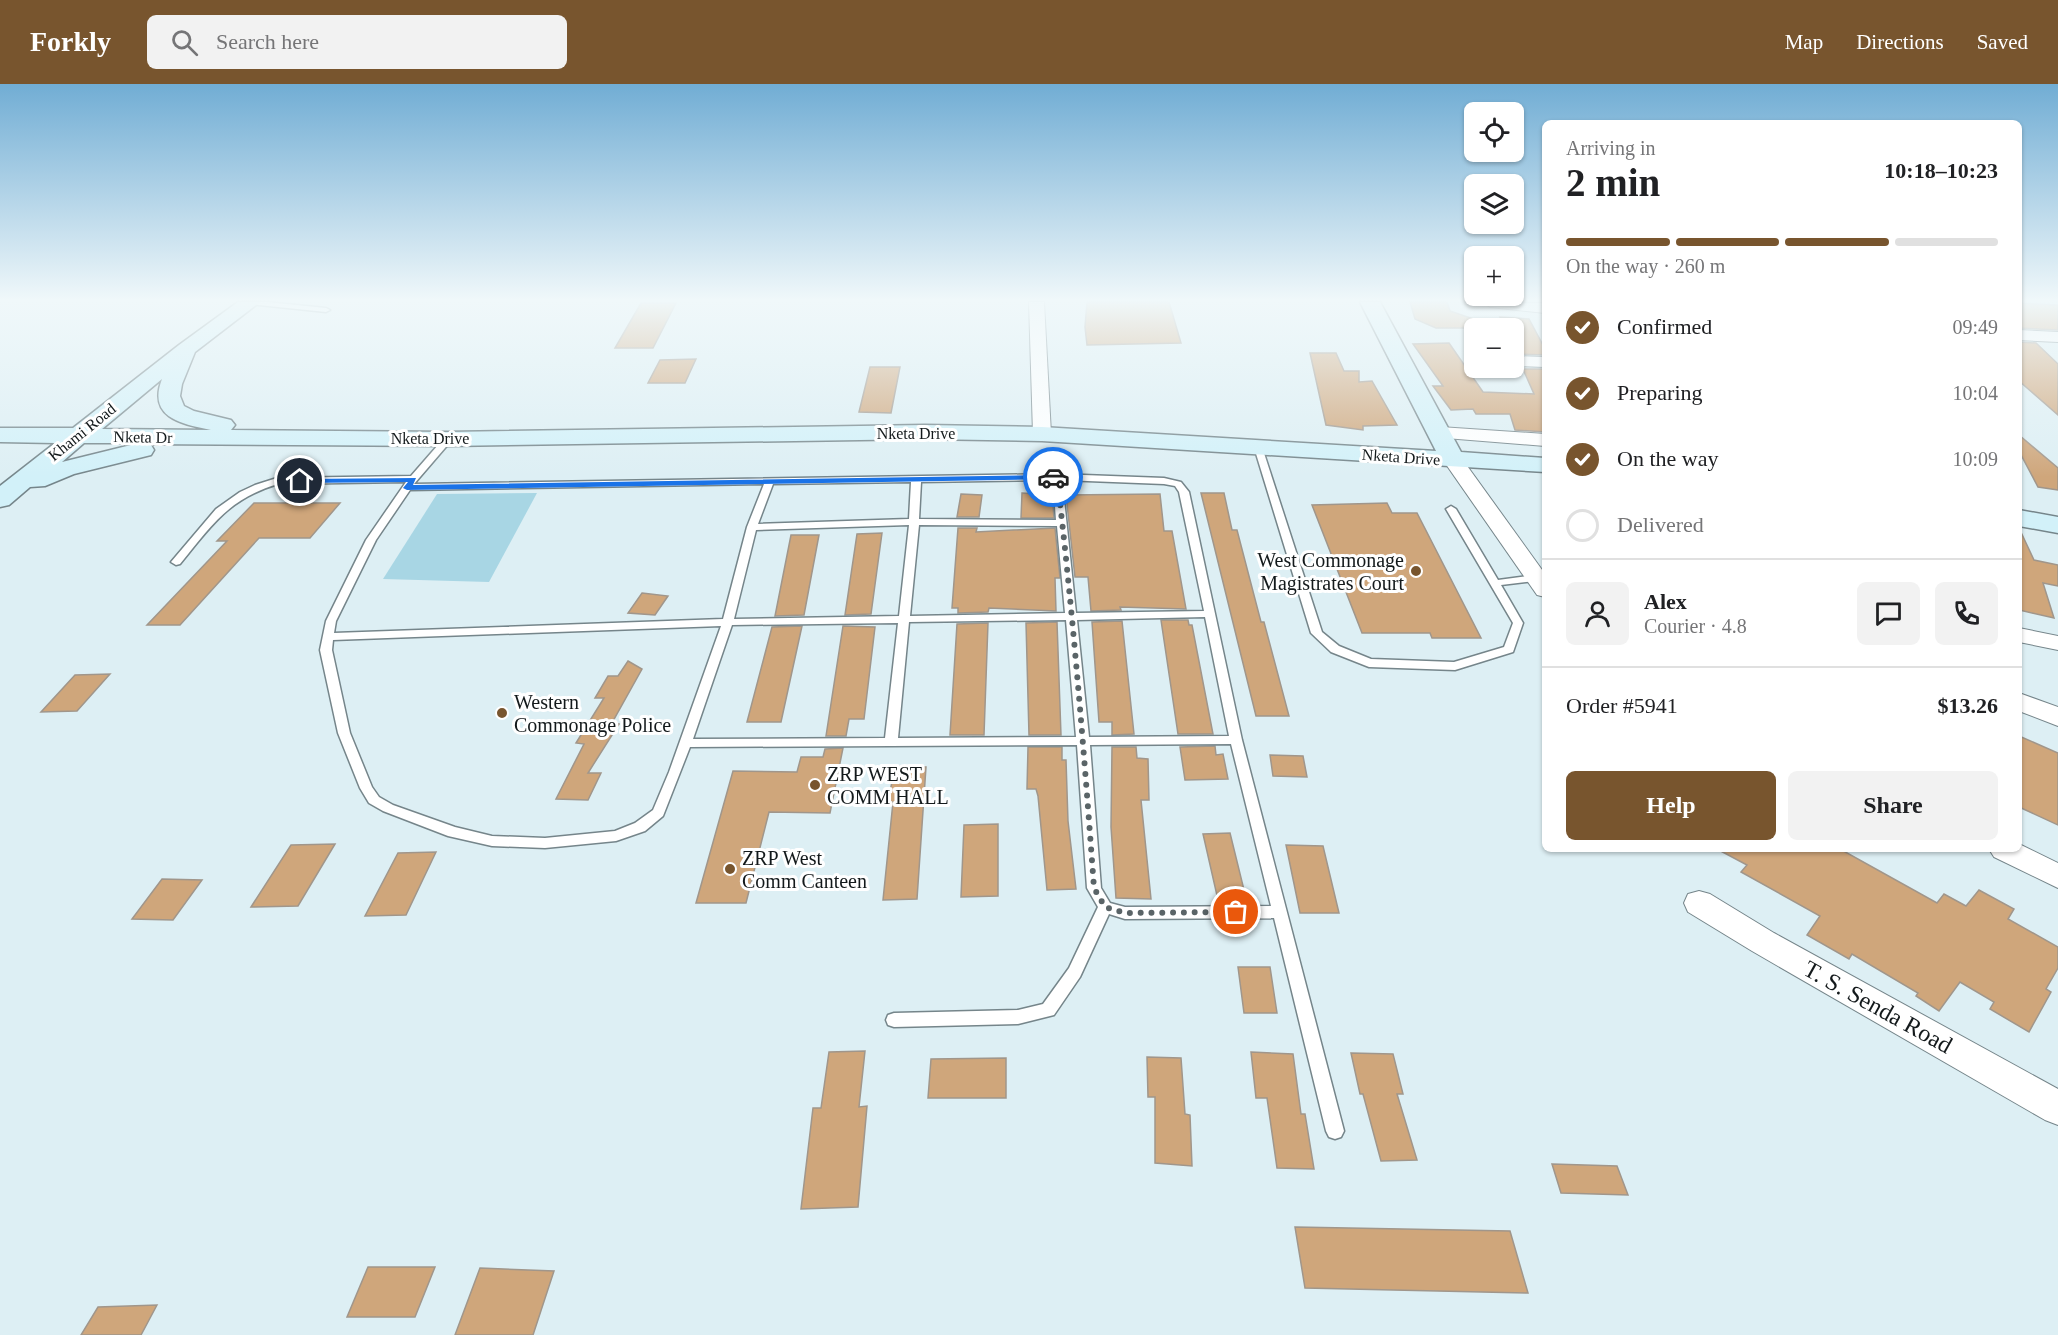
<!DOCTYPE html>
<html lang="en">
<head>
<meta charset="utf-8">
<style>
  body { margin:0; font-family:"Times New Roman",serif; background:#f2f2f2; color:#202124; height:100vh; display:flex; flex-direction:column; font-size:22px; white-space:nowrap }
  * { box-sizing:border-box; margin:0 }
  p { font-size:20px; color:#757577 }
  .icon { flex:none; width:33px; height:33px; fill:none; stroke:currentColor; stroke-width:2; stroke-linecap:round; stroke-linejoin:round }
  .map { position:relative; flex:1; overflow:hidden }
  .panel { position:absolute; left:1542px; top:36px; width:480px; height:732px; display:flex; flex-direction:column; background:#fff; border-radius:9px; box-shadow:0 2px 4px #0004 }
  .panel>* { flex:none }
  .fabs { position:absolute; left:1464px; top:18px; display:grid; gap:12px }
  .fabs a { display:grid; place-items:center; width:60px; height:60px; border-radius:9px; background:#fff; box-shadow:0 2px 4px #0004; font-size:30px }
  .pin { position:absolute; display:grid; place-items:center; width:51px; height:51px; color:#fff; margin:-26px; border:3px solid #fff; border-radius:50%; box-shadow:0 2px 6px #0007 }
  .courier { position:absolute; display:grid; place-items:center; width:60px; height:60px; margin:-30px; border:4px solid #1a73e8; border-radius:50%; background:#fff; color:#222; box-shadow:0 2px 8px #0007 }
  .overview em { font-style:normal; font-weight:600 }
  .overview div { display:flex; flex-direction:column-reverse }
  .overview { display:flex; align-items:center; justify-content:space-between; height:102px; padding:0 24px }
  h1 { font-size:39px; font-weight:600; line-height:45px }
  .bar { display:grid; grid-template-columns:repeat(4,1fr); gap:9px 6px; align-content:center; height:72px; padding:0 24px }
  .bar i { height:8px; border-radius:4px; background:#e0e0e0 }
  .bar .active { background:#78552e }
  .bar p { grid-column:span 4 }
  .line { display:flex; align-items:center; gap:15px; padding:0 24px; border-top:2px solid #e0e0e0 }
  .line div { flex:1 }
  .round { display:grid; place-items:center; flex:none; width:63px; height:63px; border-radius:9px; background:#f2f2f2 }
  ol { padding:0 24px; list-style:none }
  li { display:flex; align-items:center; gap:18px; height:66px }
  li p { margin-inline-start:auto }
  li .icon { padding:6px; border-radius:50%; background:#78552e; color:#fff; stroke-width:4 }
  li:last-child { color:#757577 }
  li i { width:33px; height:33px; border:3px solid #e0e0e0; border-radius:50% }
  .button { display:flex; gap:12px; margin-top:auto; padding:12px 24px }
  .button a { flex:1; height:69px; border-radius:9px; background:#78552e; color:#fff; font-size:24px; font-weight:600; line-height:69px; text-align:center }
  .button a+a { background:#f2f2f2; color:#202124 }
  header { display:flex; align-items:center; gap:36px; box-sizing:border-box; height:84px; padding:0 30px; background:#78552e; color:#fff }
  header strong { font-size:28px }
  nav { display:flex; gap:33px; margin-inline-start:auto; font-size:21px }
  .search { width:420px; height:54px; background:#f2f2f2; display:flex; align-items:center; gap:15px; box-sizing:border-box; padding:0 21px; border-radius:9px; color:#757577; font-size:22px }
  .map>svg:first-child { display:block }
  .green { fill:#a8d6e4 }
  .building { fill:#cfa67b; stroke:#a0968b; stroke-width:1.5 }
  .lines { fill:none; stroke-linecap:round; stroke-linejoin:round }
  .lane-casing { stroke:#75858a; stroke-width:3 }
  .street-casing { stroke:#75858a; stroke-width:2 }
  .secondary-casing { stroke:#75858a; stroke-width:3 }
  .lane { fill:#fff; fill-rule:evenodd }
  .street { fill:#fff; fill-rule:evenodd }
  .secondary { fill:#d2f1f9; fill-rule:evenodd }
  .route { fill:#1a73e8 }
  .done { stroke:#5a6467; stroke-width:6; stroke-dasharray:0 10.8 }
  .poi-dot { fill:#78552e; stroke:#fff; stroke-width:2 }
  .labels { text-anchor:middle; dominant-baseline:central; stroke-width:6; stroke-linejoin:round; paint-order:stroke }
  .far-street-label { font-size:16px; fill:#13191b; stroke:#fff }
  .poi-label { font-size:20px; fill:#13191b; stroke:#fff; text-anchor:start }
  .near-street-label { font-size:24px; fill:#13191b; stroke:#fff }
</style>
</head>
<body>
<header>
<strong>Forkly</strong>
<div class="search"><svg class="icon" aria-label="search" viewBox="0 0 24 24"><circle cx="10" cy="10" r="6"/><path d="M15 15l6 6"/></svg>Search here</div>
<nav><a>Map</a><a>Directions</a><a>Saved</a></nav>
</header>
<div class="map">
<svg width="2058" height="1251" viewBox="0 0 2058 1251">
  <rect width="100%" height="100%" fill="#ddeff4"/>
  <!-- green -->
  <path class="green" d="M537,409L489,498L383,495L437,410Z"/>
  <!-- building -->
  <g class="building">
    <path d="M1087,218H1169L1181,259L1087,261L1085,243Z"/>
    <path d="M1410,218H1447L1450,227L1491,241L1490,244H1436L1415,235Z"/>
    <path d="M641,219H676L653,264H615Z"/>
    <path d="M2019,219L2058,221V246L2019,244Z"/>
    <path d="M1500,233L1529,235L1545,265V271L1516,270L1514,264V244H1505Z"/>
    <path d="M2019,258L2036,259L2058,280V331L2019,297Z"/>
    <path d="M1449,259L1483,308L1534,310L1523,285H1545V348L1515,346L1510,330H1476L1473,325L1451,326L1433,302H1443L1413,260Z"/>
    <path d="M1310,269H1336L1344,287H1359V298L1372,297L1397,341L1363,342V346L1326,341Z"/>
    <path d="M696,275L685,299H648L660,276Z"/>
    <path d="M870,283H900L891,329L859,328Z"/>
    <path d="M2019,351L2058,384V406L2038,403L2019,367Z"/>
    <path d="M1022,409L1052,411L1054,434H1021Z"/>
    <path d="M1201,409H1224L1232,446H1237L1261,538H1264L1289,632H1256Z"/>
    <path d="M961,410L982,411L979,433H957Z"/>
    <path d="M1160,410L1164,447H1172L1186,525L1120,523L1121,526L1091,527L1088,493H1075L1066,411Z"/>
    <path d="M254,419H340L310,454H259L180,541H147L227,457H217Z"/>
    <path d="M1387,419L1392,429H1417L1481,554H1432L1430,549H1362L1312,421Z"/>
    <path d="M958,444H977L976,448L1055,444L1060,494H1055L1056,527L989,524L988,528L958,529V524H952Z"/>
    <path d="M2019,444L2034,476L2058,481V502L2043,499L2054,534L2019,526Z"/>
    <path d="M882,449L871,530L845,531L857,450Z"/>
    <path d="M791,451H819L804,531L775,532Z"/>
    <path d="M642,509L668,512L655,531L628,529Z"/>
    <path d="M1161,536H1188L1189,541H1192L1213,650H1178Z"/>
    <path d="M1122,537L1134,650L1112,651V638H1099L1092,538Z"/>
    <path d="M1057,538L1061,651H1029L1026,539Z"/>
    <path d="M988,539L984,651H950L957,540Z"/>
    <path d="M802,542L781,638H747L772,543Z"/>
    <path d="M843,542L875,543L864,635H849L846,652H826Z"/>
    <path d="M628,577L642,585L612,639L619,640L588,689H601L588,716L556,715L584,660L576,659L604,614H595L608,592H618Z"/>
    <path d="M110,590L77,627L41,628L75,591Z"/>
    <path d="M2019,652L2058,669V741L2019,723Z"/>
    <path d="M1215,662L1216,671L1223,670L1228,695L1185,696L1180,663Z"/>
    <path d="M1028,663H1062V676H1066L1068,737L1076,805L1047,806L1038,712L1036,705H1027Z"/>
    <path d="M1112,663H1136L1137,674L1148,675L1149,716H1141L1151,815L1116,814L1111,743Z"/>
    <path d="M843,664L830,729L769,728L746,819H696L733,687L797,688L801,673H823L825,665Z"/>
    <path d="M1270,671L1303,672L1307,693L1273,692Z"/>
    <path d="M895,682L926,683L917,815L883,816L893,718H888Z"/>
    <path d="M998,740V812L961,813L964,741Z"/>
    <path d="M1230,749L1246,814L1218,816L1203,750Z"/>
    <path d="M335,760L298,822L251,823L291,761Z"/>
    <path d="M1286,761L1323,762L1339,829H1300Z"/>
    <path d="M1717,765H1840L1937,819L1944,810L1966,822L1979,806L2014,825L2008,835L2058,863V884L2046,905L2051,908L2029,948L1990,925L1994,918L1960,898L1939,927L1916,912L1918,909L1852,870L1849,875L1807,851L1820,832L1741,788L1747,781Z"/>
    <path d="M436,768L406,831L365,832L398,769Z"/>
    <path d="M162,795L202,796L173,836L132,835Z"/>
    <path d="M1238,883H1270L1277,929H1244Z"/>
    <path d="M865,967L859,1023L867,1022L858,1123L801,1125L813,1024H821L829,968Z"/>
    <path d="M1251,968L1293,970L1301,1030H1305L1314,1085L1277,1084L1267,1014H1256Z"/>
    <path d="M1351,969L1393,970L1403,1010H1397L1417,1076L1381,1077L1363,1010H1360Z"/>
    <path d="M1147,973L1181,974L1185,1030L1190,1031L1192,1082L1155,1079V1013H1148Z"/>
    <path d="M1006,974V1014H928L931,975Z"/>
    <path d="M1552,1080L1617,1082L1628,1111L1561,1109Z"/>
    <path d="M1295,1143L1510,1147L1528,1209L1305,1204Z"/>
    <path d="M368,1183H435L415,1233H347Z"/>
    <path d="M480,1184L554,1187L533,1251H455Z"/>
    <path d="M157,1221L141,1251H81L98,1223Z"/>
  </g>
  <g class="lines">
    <!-- lane casing -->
    <g class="lane-casing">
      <g id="lane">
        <path d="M245,218H267L326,224L330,226L326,228L249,220Z"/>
        <path d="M448,352L452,355L451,357L414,400L1057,390L1164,394L1181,398L1189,408L1242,656L1344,1047L1341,1053L1335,1055L1329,1053L1326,1047L1274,834L1125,835L1109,830L1080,893L1054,931L1018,940L894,943L888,941L886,936L888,931L894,929L1018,926L1043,920L1069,884L1098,823L1087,804L1077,661L690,663L663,732L645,747L616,757L545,764L492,762L448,752L383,727L369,719L360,704L338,649L320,566L326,537L366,456L406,398L278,400C228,415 211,442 180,480L176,481L171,478L216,425L240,408L255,401L277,394L411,392L445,353ZM1053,396L1056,436L919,435L921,398ZM1062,396L1164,400L1175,402L1179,408L1204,527L1076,529ZM911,398L909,435L758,440L773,400ZM764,400L747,443L723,535L334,549L336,537L376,456L410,406ZM909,441L899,532L734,535L756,446ZM919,441L1057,442L1065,529L910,532ZM1205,533L1229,652L1089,653L1077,536ZM1066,536L1076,653L898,654L909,538ZM898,539L885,654L693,655L732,541ZM721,542L669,688L653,726L635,739L615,747L545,754L492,752L455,743L393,721L379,713L372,703L350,649L332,566L333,556ZM1231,660L1271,822L1125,823L1110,819L1101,804L1090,661Z"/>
        <path d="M1258,360L1262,363L1322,548L1339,562L1371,575L1454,578L1504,563L1513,539L1446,425L1451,422L1456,425L1498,496L1535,491L1540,494L1535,497L1501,501L1523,539L1513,568L1455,586L1369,583L1331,568L1311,549L1254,363Z"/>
      </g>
    </g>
    <!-- street casing -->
    <g class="street-casing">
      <g id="street">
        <path d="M1029,218H1044L1051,350L1049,354H1035L1033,350Z"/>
        <path d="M1482,218L1545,219V229L1490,223Z"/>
        <path d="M2019,246L2058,248V258L2019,256Z"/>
        <path d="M1514,272L1545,273V283L1514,282Z"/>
        <path d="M1440,343L1545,350V362L1433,353L1431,349L1433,345Z"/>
        <path d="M1453,370L1460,372L1545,490V513L1537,511L1443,376L1446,372Z"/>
        <path d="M2019,544L2058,552V566L2019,558Z"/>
        <path d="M2019,609L2058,623V642L2019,627Z"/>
        <path d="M2019,760L2058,779V804L1994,773L1989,765H2019Z"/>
        <path d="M1699,807L1710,810L1774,849L2058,1005V1041L2045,1036L1752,867L1688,828L1684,819L1688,810Z"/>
      </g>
    </g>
    <!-- secondary casing -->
    <g class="secondary-casing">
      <g id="secondary">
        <path d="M238,218H260L195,268L182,300L180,312L184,322L194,327L231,336L235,341L231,346L448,348L925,341L1042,343L1436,367L1360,218H1380L1461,368L1545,374V388L1042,357L925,355L448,362L145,360L151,361L154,366L151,371L74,390L45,402L30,403L9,421L0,423V402L55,359L0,358V344H73L179,261ZM162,295C147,334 182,340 211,346L102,345ZM84,359H139L62,378Z"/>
        <path d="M2019,426L2058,433V449L2019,442Z"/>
      </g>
    </g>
    <!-- lane -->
    <use href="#lane" class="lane"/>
    <!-- street -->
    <use href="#street" class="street"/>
    <!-- secondary -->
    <use href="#secondary" class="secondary"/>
  </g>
  <!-- sky -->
  <linearGradient id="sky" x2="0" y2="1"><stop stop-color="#71add4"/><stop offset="0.55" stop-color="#f0f8fa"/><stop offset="1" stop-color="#f0f8fa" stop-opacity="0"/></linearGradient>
  <rect width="2058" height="393" fill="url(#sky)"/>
  <!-- route -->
  <path class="route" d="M1053,391H1056V395L407,406L403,404L408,398L300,399L296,397L300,395L416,394L413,401Z"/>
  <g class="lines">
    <!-- done -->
    <path class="done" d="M1053,393H1057C1073,529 1084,667 1094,804L1105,823L1125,829L1236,828"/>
  </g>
  <!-- markers -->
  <g class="poi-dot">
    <circle cx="1416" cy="487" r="6"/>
    <circle cx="502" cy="629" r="6"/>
    <circle cx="815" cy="701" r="6"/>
    <circle cx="730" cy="785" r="6"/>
  </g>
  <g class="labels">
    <!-- far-street labels -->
    <g class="far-street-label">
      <text transform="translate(82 348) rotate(-39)">Khami Road</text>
      <text x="916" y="349">Nketa Drive</text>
      <text transform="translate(143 353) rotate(1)">Nketa Dr</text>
      <text x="430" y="354">Nketa Drive</text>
      <text transform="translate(1401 373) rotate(4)">Nketa Drive</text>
    </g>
    <!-- poi labels -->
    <g class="poi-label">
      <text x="1404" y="476" text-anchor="end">West Commonage<tspan x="1404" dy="23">Magistrates Court</tspan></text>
      <text x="514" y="618">Western<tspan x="514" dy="23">Commonage Police</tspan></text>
      <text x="827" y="690">ZRP WEST<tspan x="827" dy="23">COMM HALL</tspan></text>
      <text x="742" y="774">ZRP West<tspan x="742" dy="23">Comm Canteen</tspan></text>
    </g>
    <!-- near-street labels -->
    <g class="near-street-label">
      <text transform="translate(1878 923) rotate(29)">T. S. Senda Road</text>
    </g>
  </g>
</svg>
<div class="fabs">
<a><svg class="icon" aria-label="locate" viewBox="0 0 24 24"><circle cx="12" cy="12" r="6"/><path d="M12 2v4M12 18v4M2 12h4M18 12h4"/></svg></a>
<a><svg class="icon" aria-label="layers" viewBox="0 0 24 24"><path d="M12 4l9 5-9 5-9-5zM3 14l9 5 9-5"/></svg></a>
<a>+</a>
<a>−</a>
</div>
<div class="pin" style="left:1236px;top:828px;background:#ea580c"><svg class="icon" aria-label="bag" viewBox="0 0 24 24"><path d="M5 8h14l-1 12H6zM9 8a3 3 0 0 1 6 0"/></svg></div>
<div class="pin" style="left:300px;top:397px;background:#1f2937"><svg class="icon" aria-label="home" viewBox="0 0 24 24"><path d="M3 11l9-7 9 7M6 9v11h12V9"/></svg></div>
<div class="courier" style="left:1053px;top:393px"><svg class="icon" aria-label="car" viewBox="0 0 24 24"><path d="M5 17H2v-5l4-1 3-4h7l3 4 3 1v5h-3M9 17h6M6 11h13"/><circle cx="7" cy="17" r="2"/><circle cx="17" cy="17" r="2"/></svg></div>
<section class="panel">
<div class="overview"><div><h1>2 min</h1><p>Arriving in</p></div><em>10:18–10:23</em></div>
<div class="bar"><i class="active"></i><i class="active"></i><i class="active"></i><i></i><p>On the way · 260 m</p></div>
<ol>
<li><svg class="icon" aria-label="check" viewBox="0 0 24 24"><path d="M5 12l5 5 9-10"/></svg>Confirmed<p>09:49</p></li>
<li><svg class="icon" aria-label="check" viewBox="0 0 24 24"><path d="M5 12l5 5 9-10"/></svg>Preparing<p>10:04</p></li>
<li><svg class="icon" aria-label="check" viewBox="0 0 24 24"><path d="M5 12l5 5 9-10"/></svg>On the way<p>10:09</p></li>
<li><i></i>Delivered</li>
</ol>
<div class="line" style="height:108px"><a class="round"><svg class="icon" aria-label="person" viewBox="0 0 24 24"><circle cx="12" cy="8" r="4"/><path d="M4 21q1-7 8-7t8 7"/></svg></a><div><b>Alex</b><p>Courier · 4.8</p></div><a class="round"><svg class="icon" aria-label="chat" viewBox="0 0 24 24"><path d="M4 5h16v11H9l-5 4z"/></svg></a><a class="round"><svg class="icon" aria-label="phone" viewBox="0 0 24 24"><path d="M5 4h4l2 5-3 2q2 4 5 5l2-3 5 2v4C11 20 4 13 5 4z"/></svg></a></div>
<div class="line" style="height:78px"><div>Order #5941</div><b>$13.26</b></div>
<div class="button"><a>Help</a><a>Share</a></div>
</section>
</div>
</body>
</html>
